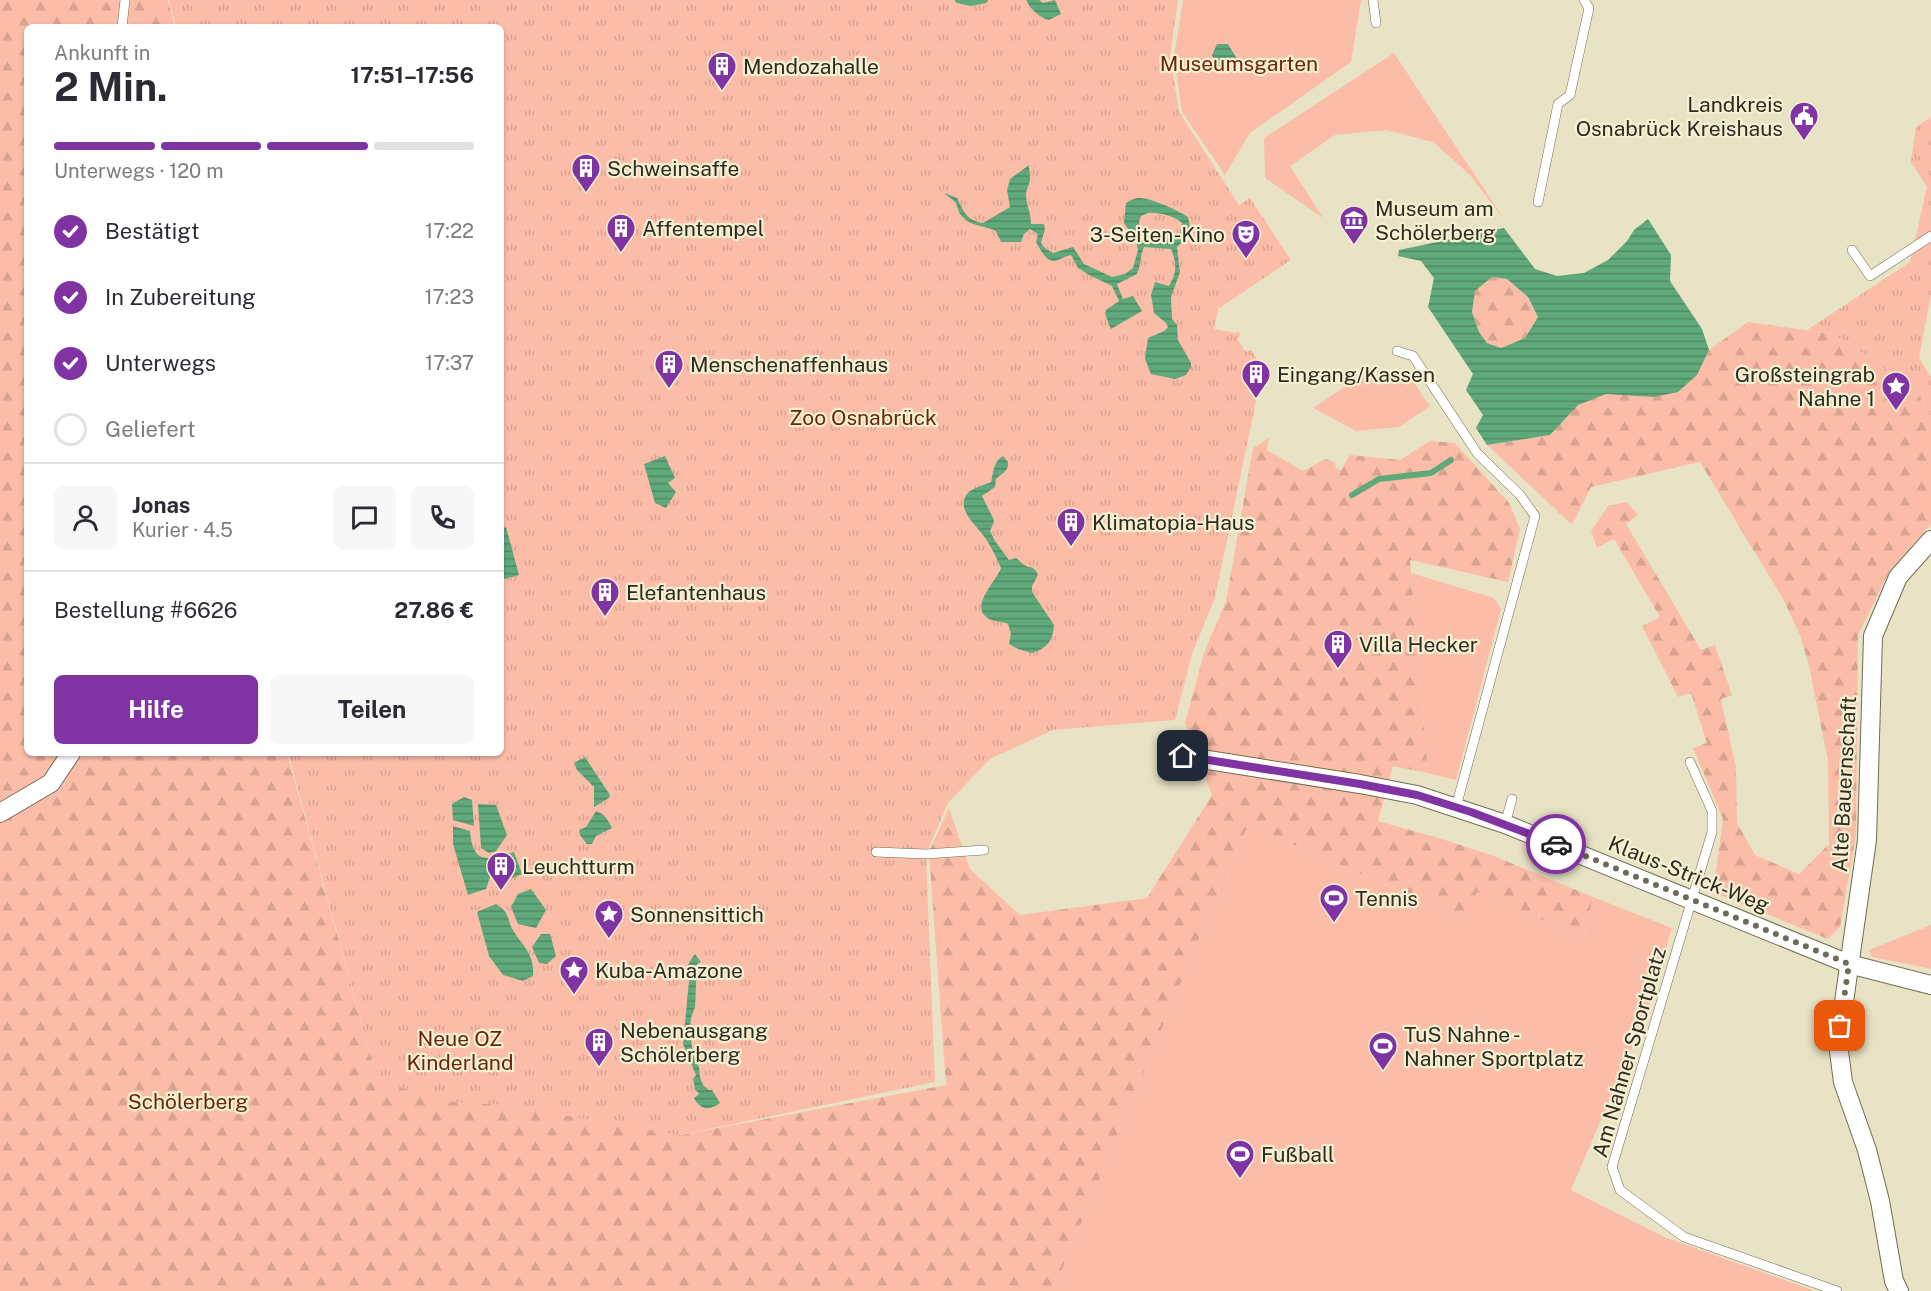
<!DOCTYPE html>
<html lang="de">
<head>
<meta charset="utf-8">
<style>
  body { margin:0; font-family:"Public Sans",sans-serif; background:#f7f7f7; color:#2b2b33; height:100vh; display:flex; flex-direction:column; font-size:22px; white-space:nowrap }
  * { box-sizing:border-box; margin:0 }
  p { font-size:20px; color:#7c7c81 }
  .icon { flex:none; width:33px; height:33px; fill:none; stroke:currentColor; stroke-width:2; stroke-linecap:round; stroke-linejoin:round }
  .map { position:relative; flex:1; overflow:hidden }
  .details { position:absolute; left:24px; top:24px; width:480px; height:732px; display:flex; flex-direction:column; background:#fff; border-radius:9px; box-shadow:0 2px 4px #0004 }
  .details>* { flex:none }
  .pin { position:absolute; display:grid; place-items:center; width:51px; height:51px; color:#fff; margin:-26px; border-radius:12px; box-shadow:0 3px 9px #0006 }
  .courier { position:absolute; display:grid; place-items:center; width:60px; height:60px; margin:-30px; border:4px solid #8033a3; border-radius:50%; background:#fff; color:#222; box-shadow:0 2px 8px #0007 }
  .summary em { font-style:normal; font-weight:700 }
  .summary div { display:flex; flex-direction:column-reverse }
  .summary { display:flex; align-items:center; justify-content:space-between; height:102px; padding:0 30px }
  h1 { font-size:39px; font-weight:700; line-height:45px }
  .bar { display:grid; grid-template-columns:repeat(4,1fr); gap:9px 6px; align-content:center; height:72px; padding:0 30px }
  .bar i { height:8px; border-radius:4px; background:#e1e1e2 }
  .bar .current { background:#8033a3 }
  .bar p { grid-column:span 4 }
  .line { display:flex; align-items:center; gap:15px; padding:0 30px; border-top:2px solid #e1e1e2 }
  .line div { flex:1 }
  .round { display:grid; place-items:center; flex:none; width:63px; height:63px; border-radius:9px; background:#f7f7f7 }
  ol { padding:0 30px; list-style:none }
  li { display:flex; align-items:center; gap:18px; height:66px }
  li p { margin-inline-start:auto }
  li .icon { padding:6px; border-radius:50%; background:#8033a3; color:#fff; stroke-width:4 }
  li:last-child { color:#7c7c81 }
  li i { width:33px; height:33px; border:3px solid #e1e1e2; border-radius:50% }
  .button { display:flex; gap:12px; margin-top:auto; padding:12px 30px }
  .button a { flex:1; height:69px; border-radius:9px; background:#8033a3; color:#fff; font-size:24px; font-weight:700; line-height:69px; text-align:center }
  .button a+a { background:#f7f7f7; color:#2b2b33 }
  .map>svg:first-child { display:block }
  .green { fill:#fcbda8 }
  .forest { fill:url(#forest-firs) }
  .park { fill:url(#park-tufts) }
  .water { fill:url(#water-rules); fill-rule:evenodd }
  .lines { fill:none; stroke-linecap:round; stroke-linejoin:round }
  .stream { stroke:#60a97b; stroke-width:6 }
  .service-casing { stroke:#726c51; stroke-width:10 }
  .minor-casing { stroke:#726c51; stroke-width:20 }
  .service { stroke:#fff; stroke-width:9 }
  .minor { stroke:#fff; stroke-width:18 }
  .done { stroke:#6f6b5a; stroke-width:6; stroke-dasharray:0 10.8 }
  .route { stroke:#8033a3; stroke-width:8 }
  .labels { text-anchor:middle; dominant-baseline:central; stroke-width:4.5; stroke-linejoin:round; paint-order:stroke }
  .park-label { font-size:21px; fill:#6a260a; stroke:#f6f0d2 }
  .poi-label { font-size:21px; fill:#2e2b20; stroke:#f6f0d2; text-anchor:start }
  .street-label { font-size:21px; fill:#2e2b20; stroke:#f6f0d2 }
</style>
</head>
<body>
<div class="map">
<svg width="1931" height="1291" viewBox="0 0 1931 1291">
  <defs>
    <pattern id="forest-firs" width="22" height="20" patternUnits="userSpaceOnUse" patternTransform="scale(1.5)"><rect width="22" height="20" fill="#fcbda8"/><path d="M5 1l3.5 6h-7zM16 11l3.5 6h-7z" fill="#d8a390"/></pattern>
    <pattern id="park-tufts" width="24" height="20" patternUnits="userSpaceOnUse" patternTransform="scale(1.5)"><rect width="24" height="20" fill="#fcbda8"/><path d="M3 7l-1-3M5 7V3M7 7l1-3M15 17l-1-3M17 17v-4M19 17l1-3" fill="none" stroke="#d8a390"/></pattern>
    <pattern id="water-rules" width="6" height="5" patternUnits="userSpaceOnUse" patternTransform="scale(1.5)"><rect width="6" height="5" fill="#60a97b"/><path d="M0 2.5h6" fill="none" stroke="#508a64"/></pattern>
  </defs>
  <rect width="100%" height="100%" fill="#e9e3c5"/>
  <!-- green -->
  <g class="green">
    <path d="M1183,0H1361L1351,62L1250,133L1225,175L1182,112L1174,57Z"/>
    <path d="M1394,53L1504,219L1469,174L1433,142L1387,130L1335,135L1290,166L1323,218L1265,178L1264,138Z"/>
    <path d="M1367,372C1384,382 1391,385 1408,374L1430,406L1399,427L1356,431L1313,408Z"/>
    <path d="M1411,573L1494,598L1501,609L1456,780L1428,773Z"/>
    <path d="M1248,825L1465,919L1476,891L1584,937L1593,897L1672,928L1646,1015L1571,1190L1664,1237L1815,1291H1053L1203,929Z"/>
    <path d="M1931,925V969L1872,957L1869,950Z"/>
  </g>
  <!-- forest -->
  <g class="forest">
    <path d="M0,0H168L175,27H27V753H287L377,1079L654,1061L681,1135L946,1085L929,852L949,808L970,869L1020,915L1147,898L1212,795L1185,723L1204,653L1226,601L1253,448L1269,438L1267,450L1303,471L1326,459L1335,462L1336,468L1341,470L1350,455L1400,460L1430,441L1455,443L1509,503L1520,529L1508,582L1410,560L1428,773L1393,766L1378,821L1442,839L1494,856L1593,897L1584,937L1477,892L1465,919L1248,825L1203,929L1053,1291H0Z"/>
    <path d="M1492,277L1507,279L1528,297L1538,317L1525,338L1501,348L1487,343L1479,332L1472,312L1475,291Z"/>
    <path d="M1748,322L1834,334L1915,389L1931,416V524L1889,572L1858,635L1856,835L1840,927L1828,939L1720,895L1714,886L1723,819L1693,748L1707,743L1691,693L1678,697L1642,626L1660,617L1614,539L1597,548L1591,531L1608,506L1627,502L1638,515L1626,524L1701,650L1715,645L1732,695L1721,699L1736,767L1737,823L1755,855L1799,874L1829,844L1828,761L1809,666L1800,635L1783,599L1700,462L1591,487L1572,525L1487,445L1550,435L1578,405L1606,393L1654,397L1697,375L1709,350Z"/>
  </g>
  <!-- park -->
  <g class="park">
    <path d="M169,0H1178L1170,56L1179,112L1239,205L1250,198L1291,260L1218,309L1214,329L1235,333L1238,331L1241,335L1237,339L1246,352L1251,350L1263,368L1215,598L1192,654L1175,720L1053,730L990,759L948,803L926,854L935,1082L680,1135L503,1105L438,1101L377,1079L288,753H501V27H176Z"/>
    <path d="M1931,117V294L1919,358L1931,377V416L1915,389L1834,334L1807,330L1910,262L1927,187L1911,162L1916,127Z"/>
  </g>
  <!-- water -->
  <g class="water">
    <path d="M1026,0H1039L1043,3L1055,0L1061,14L1049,20C1040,18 1030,9 1026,0Z"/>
    <path d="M1217,44H1228L1237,59L1235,65L1229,71C1219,68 1216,64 1212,55Z"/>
    <path d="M1029,165C1029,167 1030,177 1030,179C1030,184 1026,189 1026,194C1026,204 1031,213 1031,224H1044L1045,229L1041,243L1046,249L1053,253L1073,247L1084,264L1112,277L1125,274L1133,268L1138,250L1136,241L1124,223L1126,203C1130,200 1135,198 1139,198C1149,197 1180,211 1188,217C1192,234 1190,235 1177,247L1180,272L1171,297L1172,319L1177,325L1178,340L1191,363V367L1186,375L1175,379L1151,374L1145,359L1148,338C1154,335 1165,332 1168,327L1166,323L1154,313L1151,295L1155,282L1169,286C1177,273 1177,263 1171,249L1144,247C1140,256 1141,265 1137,274L1117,284L1123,299L1133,296L1142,311L1111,329L1105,314L1106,310L1119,301L1112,286L1089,275L1078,268L1071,255C1065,256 1060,260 1055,261C1046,262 1040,249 1036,242L1038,234L1030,229L1024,234L1021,242H1001L996,231C984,225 970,227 961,215C958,212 958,206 955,202C952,198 948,198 945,193L957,198C964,212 966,220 983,223L1010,207L1007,190L1010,179ZM1148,213C1158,212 1175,216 1182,223L1180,233C1166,243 1143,241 1139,222L1141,216Z"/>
    <path d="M1648,219L1671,255L1670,281L1702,329L1709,350L1697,375L1678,392L1654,397L1606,394L1578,405L1550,435L1487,445L1476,428L1483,415L1466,390L1473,374L1428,307L1434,278L1421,261L1398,256L1399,250L1504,228L1535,269L1557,276L1584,273L1608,260L1627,241L1634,230ZM1492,277L1507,279L1528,297L1538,317L1525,338L1501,348L1487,343L1479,332L1472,312L1475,291Z"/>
    <path d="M665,456L675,478L668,483L676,492L666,508L655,503L644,464Z"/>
    <path d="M1003,456L1008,462C1009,472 1001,473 996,479L995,487L982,496L993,518L994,522L990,531L995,541L1009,560L1016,558C1019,560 1022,564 1026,566C1032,568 1035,567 1038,575L1032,586V592L1054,625C1053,640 1047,649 1032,653L1018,649L1009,644L1011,634L1008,624C1002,621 995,622 989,619C968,607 996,582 1001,568C996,557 990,544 983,535C975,524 956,509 967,494C970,489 984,485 991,482C994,471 993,462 1003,456Z"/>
    <path d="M506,527L519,575L501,580V529Z"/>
    <path d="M585,757L610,795L609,798L594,807V787L577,770L574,763Z"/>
    <path d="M464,797L472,800L474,826L453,820L452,804Z"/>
    <path d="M478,804L496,805L507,835L496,851L489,853L481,848Z"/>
    <path d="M596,811C605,814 608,820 612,828L596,836L592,844H587L580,835L579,830L586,827Z"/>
    <path d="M453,826L470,831C473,865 487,860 514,852L522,874L513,878L501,872L490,877L486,889L468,895L453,844Z"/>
    <path d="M531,889L546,910L536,928L518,924L511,907L518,894Z"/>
    <path d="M496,904C511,913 506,919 514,932C524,947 535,956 533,976L523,981L503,975L489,956L477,912Z"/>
    <path d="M541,934H550L556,956L547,964L539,963L532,947Z"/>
    <path d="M695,954L701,962L697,964L695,1007L691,1018L690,1031L693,1055L699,1067L700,1077L703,1085L709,1090H712L720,1103C710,1111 700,1110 694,1098L699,1094L695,1089L693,1079L696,1075L683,1044L689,981L686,970L690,961Z"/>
  </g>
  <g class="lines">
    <!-- stream -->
    <g class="stream">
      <path d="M958,0L971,3L985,0"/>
      <path d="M1352,495L1379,479L1431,473L1451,460"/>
    </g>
    <!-- service casing -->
    <g class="service-casing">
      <g id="service">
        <path d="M1373,0L1376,23"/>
        <path d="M122,27L125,0"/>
        <path d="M1538,202L1558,104L1570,95L1589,8L1584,0"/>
        <path d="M1852,250L1870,276L1931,236"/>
        <path d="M1397,351L1413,356L1477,453L1520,495L1535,516L1456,807"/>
        <path d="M1690,762L1712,811V832L1612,1167L1620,1190L1684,1237L1837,1291"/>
        <path d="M1505,824L1512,799"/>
        <path d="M876,852L926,854L984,850"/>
      </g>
    </g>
    <!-- minor casing -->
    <g class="minor-casing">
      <g id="minor">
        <path d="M1183,756L1360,784L1417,795L1505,824L1849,964L1931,985"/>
        <path d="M0,813L51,783L71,753"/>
        <path d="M1899,1291L1894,1281L1880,1201L1867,1150L1843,1082L1838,1044L1867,840L1873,636L1898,577L1931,540"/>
      </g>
    </g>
    <!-- service -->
    <use href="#service" class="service"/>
    <!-- minor -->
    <use href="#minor" class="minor"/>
  </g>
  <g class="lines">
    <!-- done -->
    <path class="done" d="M1556,844L1849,964L1840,1026"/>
    <!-- route -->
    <path class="route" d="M1183,756L1360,784L1417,795L1471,812L1556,844"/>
  </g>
  <!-- icons -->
  <defs>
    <g id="building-pin" transform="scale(1.5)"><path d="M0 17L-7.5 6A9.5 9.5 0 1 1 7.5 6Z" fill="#8033a3" stroke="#f6f0d2"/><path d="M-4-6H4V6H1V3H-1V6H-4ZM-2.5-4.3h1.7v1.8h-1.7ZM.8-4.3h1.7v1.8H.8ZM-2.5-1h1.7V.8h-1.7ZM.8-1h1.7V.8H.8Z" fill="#fff"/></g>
    <g id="civic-pin" transform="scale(1.5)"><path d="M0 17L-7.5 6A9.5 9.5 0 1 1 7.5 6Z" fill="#8033a3" stroke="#f6f0d2"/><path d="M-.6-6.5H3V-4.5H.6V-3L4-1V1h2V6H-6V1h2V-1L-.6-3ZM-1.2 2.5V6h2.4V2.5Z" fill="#fff"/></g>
    <g id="museum-pin" transform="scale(1.5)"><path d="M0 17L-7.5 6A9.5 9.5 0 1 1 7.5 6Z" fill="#8033a3" stroke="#f6f0d2"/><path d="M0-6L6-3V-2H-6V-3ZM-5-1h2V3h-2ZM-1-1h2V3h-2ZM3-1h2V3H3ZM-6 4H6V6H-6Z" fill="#fff"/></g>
    <g id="theatre-pin" transform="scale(1.5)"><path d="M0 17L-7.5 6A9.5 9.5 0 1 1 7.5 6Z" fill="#8033a3" stroke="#f6f0d2"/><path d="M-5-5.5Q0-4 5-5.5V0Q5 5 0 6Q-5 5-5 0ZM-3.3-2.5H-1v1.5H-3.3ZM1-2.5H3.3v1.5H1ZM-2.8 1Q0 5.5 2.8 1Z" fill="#fff"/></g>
    <g id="sight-pin" transform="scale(1.5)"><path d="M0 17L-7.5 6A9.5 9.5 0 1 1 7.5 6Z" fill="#8033a3" stroke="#f6f0d2"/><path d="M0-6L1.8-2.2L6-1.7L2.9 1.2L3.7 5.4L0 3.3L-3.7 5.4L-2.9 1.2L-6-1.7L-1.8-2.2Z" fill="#fff"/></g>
    <g id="stadium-pin" transform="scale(1.5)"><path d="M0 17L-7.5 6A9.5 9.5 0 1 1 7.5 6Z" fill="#8033a3" stroke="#f6f0d2"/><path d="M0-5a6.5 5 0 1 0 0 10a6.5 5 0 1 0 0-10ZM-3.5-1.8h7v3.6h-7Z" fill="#fff"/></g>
  </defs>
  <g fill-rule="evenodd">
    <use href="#building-pin" x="722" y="66"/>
    <use href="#civic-pin" x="1804" y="116"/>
    <use href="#building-pin" x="586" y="168"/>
    <use href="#museum-pin" x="1354" y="220"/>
    <use href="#building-pin" x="621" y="228"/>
    <use href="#theatre-pin" x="1246" y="234"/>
    <use href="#building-pin" x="669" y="364"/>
    <use href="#building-pin" x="1256" y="374"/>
    <use href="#sight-pin" x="1896" y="386"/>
    <use href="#building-pin" x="1071" y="522"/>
    <use href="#building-pin" x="605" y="592"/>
    <use href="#building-pin" x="1338" y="644"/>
    <use href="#building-pin" x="501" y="866"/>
    <use href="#stadium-pin" x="1334" y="898"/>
    <use href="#sight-pin" x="609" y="914"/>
    <use href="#sight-pin" x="574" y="970"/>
    <use href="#building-pin" x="599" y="1042"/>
    <use href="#stadium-pin" x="1383" y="1046"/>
    <use href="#stadium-pin" x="1240" y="1154"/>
  </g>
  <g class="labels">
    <!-- park labels -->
    <g class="park-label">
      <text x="1239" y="63">Museumsgarten</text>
      <text x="863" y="417">Zoo Osnabrück</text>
      <text x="460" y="1038">Neue OZ<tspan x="460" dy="24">Kinderland</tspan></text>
      <text x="188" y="1101">Schölerberg</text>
    </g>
    <!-- poi labels -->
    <g class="poi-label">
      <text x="743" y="66">Mendozahalle</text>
      <text x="1783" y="104" text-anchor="end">Landkreis<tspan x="1783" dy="24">Osnabrück Kreishaus</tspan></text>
      <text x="607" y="168">Schweinsaffe</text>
      <text x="1375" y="208">Museum am<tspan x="1375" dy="24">Schölerberg</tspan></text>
      <text x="642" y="228">Affentempel</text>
      <text x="1225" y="234" text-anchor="end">3-Seiten-Kino</text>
      <text x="690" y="364">Menschenaffenhaus</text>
      <text x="1277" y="374">Eingang/Kassen</text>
      <text x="1875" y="374" text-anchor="end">Großsteingrab<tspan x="1875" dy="24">Nahne 1</tspan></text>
      <text x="1092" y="522">Klimatopia-Haus</text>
      <text x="626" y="592">Elefantenhaus</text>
      <text x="1359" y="644">Villa Hecker</text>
      <text x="522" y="866">Leuchtturm</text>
      <text x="1355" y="898">Tennis</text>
      <text x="630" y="914">Sonnensittich</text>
      <text x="595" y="970">Kuba-Amazone</text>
      <text x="620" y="1030">Nebenausgang<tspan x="620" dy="24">Schölerberg</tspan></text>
      <text x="1404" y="1034">TuS Nahne -<tspan x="1404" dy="24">Nahner Sportplatz</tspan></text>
      <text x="1261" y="1154">Fußball</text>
    </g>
    <!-- street labels -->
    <g class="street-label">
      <text transform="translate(1844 784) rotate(-87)">Alte Bauernschaft</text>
      <text transform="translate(1689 874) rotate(22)">Klaus-Strick-Weg</text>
      <text transform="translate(1629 1052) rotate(-74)">Am Nahner Sportplatz</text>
    </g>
  </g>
</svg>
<div class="pin" style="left:1840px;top:1026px;background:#ea580c"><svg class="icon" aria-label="bag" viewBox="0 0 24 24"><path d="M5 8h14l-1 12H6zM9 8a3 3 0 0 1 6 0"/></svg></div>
<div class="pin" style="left:1183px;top:756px;background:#1f2937"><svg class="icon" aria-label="home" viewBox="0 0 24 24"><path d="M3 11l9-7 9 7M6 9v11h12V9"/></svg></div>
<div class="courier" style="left:1556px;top:844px"><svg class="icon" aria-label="car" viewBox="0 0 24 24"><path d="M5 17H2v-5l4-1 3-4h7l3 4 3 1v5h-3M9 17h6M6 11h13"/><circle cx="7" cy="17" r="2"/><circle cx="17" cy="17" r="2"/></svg></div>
<section class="details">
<div class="summary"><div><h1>2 Min.</h1><p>Ankunft in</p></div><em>17:51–17:56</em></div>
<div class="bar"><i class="current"></i><i class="current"></i><i class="current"></i><i></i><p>Unterwegs · 120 m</p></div>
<ol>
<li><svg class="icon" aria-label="check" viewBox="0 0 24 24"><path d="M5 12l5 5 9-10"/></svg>Bestätigt<p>17:22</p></li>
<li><svg class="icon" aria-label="check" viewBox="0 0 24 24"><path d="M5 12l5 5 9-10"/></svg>In Zubereitung<p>17:23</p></li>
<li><svg class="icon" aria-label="check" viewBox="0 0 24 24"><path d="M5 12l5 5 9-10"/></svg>Unterwegs<p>17:37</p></li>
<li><i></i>Geliefert</li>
</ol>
<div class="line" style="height:108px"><a class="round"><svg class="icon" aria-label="person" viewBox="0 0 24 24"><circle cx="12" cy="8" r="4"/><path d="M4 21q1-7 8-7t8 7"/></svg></a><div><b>Jonas</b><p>Kurier · 4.5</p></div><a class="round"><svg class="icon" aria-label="chat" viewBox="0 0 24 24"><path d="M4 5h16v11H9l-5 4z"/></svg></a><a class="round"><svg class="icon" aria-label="phone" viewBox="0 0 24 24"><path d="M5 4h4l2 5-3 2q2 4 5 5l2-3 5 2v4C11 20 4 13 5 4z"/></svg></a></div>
<div class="line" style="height:78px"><div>Bestellung #6626</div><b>27.86 €</b></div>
<div class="button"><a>Hilfe</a><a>Teilen</a></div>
</section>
</div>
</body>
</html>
